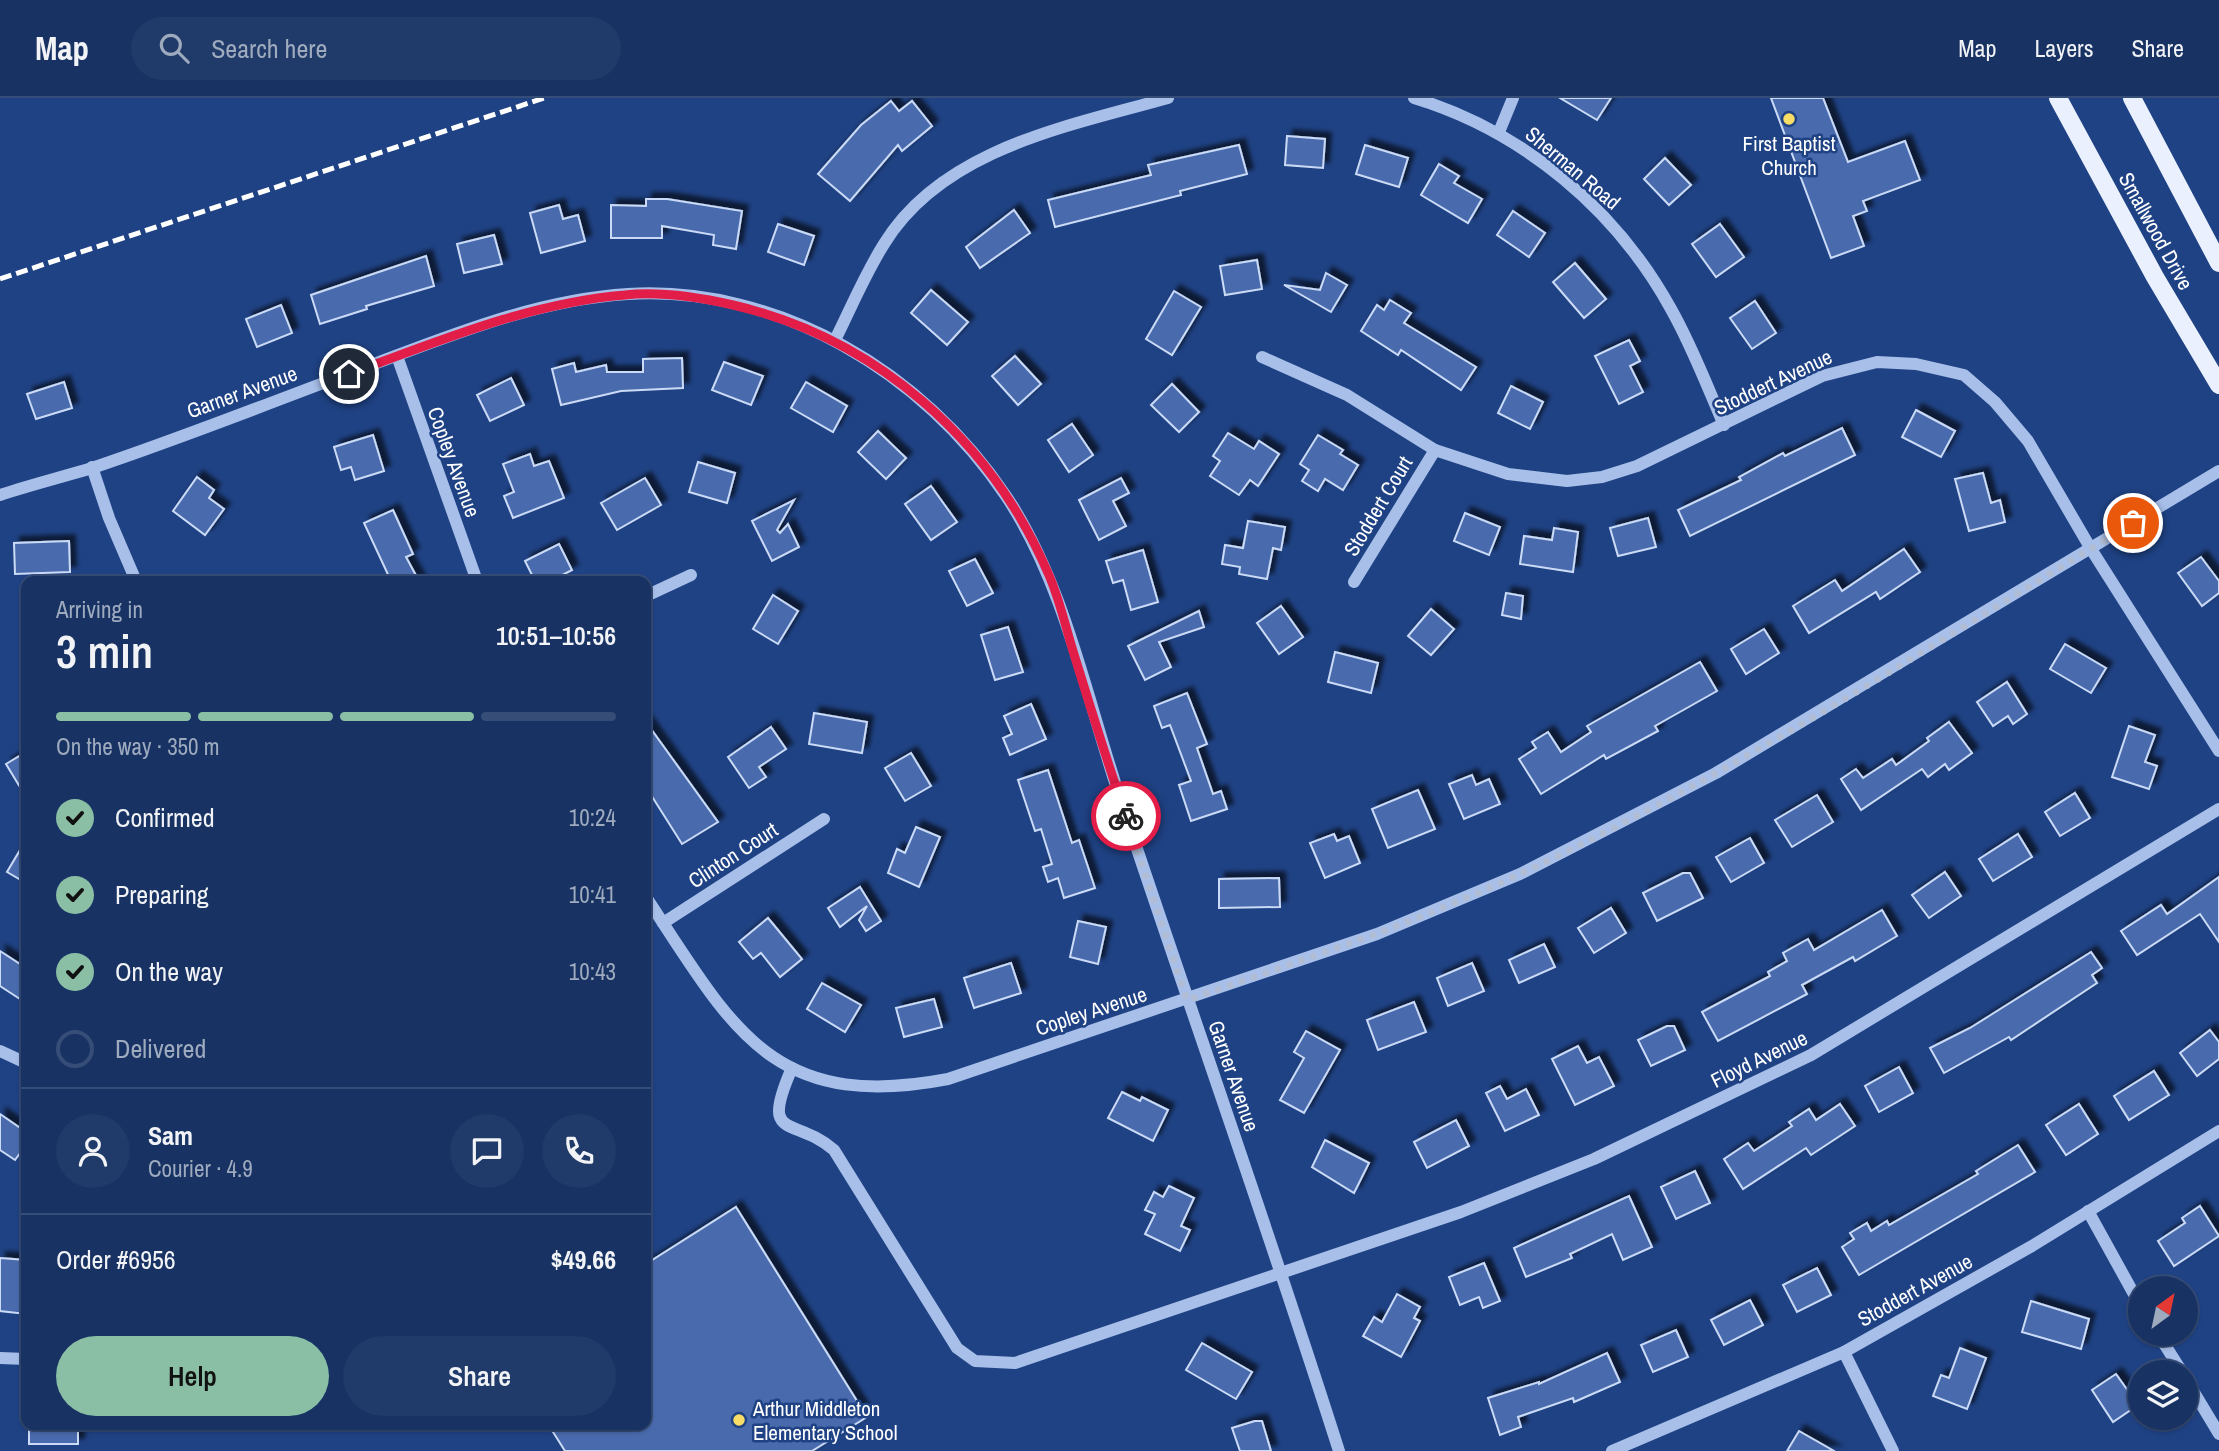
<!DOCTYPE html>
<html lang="en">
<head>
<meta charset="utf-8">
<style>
  body { margin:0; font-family:"Archivo Narrow",sans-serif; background:#203a69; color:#f1f3f6; height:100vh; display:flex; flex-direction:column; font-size:26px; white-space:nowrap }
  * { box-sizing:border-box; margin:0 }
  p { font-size:23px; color:#9eaabe }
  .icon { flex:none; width:38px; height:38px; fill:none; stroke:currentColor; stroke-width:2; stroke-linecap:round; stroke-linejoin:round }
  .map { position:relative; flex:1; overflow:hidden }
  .panel { position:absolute; left:21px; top:478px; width:630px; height:854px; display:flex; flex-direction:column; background:#173263; border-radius:14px; box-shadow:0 2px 5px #0004,0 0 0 2px #364d78 }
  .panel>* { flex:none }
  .needle { width:46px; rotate:33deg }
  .tools { position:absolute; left:2128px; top:1178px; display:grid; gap:14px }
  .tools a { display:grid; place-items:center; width:70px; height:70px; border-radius:50%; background:#173263; box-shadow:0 2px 5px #0004,0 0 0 2px #364d78; font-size:35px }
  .pin { position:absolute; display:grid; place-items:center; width:60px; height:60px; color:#fff; margin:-30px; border:4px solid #fff; border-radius:50%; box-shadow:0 2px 7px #0007 }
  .courier { position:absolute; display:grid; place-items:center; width:70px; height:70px; margin:-35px; border:5px solid #e11d48; border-radius:50%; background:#fff; color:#222; box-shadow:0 2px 9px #0007 }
  .headline em { font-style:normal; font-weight:600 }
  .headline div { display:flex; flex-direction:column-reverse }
  .headline { display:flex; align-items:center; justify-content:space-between; height:119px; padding:0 35px }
  h1 { font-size:46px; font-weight:600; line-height:52px }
  .bar { display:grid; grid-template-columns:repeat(4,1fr); gap:10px 7px; align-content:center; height:84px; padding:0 35px }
  .bar i { height:9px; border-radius:5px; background:#364d78 }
  .bar .current { background:#8abfa5 }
  .bar p { grid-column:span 4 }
  .line { display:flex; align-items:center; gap:18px; padding:0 35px; border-top:2px solid #364d78 }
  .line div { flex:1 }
  .round { display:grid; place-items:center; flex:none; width:74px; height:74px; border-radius:37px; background:#203a69 }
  ol { padding:0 35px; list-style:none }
  li { display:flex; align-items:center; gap:21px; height:77px }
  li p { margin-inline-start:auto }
  li .icon { padding:7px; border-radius:50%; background:#8abfa5; color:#111; stroke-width:4 }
  li:last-child { color:#9eaabe }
  li i { width:38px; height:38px; border:4px solid #364d78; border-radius:50% }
  .primary-button { display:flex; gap:14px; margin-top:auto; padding:14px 35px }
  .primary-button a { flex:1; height:80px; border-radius:42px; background:#8abfa5; color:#111; font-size:28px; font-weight:600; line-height:80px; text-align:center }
  .primary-button a+a { background:#203a69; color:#f1f3f6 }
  header { display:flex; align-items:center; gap:42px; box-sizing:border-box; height:98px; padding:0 35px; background:#173263; border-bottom:2px solid #364d78 }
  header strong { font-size:33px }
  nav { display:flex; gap:38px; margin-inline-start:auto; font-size:24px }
  .search { width:490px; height:63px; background:#203a69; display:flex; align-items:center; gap:18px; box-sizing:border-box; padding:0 24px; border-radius:38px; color:#9eaabe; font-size:26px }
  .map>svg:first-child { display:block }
  .building { fill:#486bac; stroke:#cbdbf7; stroke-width:2; filter:url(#shadow) }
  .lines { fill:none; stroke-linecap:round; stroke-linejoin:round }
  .minor { stroke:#a7bfe9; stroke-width:12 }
  .major { stroke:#eaf0fe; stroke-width:18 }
  .rail { stroke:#fff; stroke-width:5; stroke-dasharray:12 5; stroke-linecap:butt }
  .done { stroke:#b1bdd4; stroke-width:7; stroke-dasharray:0 12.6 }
  .route { stroke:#e11d48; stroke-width:9 }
  .poi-dot { fill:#f7dc67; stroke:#1f4284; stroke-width:2.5 }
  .labels { text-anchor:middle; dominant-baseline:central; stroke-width:5; stroke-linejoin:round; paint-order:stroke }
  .poi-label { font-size:21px; fill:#fff; stroke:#1f4284 }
  .street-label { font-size:21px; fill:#fff; stroke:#1f4284 }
</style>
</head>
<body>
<header>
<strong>Map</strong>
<div class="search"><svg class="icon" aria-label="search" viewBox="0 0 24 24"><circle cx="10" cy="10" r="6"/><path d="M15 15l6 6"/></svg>Search here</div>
<nav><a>Map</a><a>Layers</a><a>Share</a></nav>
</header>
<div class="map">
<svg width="2219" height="1353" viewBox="0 0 2219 1353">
  <defs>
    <filter id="shadow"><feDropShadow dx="6" dy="-6" stdDeviation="2" flood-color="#0009"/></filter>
  </defs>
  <rect width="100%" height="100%" fill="#1f4284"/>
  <!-- building -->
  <g class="building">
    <path d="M1560,0H1611L1597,22Z"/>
    <path d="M1771,0H1823L1848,64L1905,43L1920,82L1863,103L1867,113L1853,118L1864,148L1831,160Z"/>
    <path d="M891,3L899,13L912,3L932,28L902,53L898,47L850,103L818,76L861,27Z"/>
    <path d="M1287,38L1325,41L1323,70L1285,67Z"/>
    <path d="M1239,47L1247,76L1180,93L1181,97L1055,129L1048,102L1151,77L1148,67Z"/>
    <path d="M1365,47L1408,60L1399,89L1356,76Z"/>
    <path d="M1665,60L1691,87L1669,107L1644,81Z"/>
    <path d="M1439,66L1459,78L1454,85L1482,101L1468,125L1421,97Z"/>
    <path d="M646,101H667L742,113L736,151L713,147L714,137L662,128V140H611V107L646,108Z"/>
    <path d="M559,107L563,121L578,117L585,143L541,155L530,115Z"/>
    <path d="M1014,112L1030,135L980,170L966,149Z"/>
    <path d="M1513,113L1545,135L1529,159L1497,137Z"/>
    <path d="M778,126L814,138L804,167L768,154Z"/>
    <path d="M1720,126L1744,159L1716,179L1692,146Z"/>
    <path d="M494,137L502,166L464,175L457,146Z"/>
    <path d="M426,158L434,188L366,208L367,211L320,226L311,197Z"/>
    <path d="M1257,162L1262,191L1225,197L1220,168Z"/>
    <path d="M1575,165L1606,201L1584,220L1553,184Z"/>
    <path d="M1326,175L1347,187L1331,214L1284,187L1320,192Z"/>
    <path d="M931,192L968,224L947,247L911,215Z"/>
    <path d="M1174,193L1201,209L1172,257L1146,241Z"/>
    <path d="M1390,202L1411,215L1404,225L1476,269L1461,292L1401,252L1398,257L1361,233L1377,207L1384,212Z"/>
    <path d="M1755,203L1776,235L1752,251L1730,220Z"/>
    <path d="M281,207L292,235L257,249L246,221Z"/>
    <path d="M1629,242L1640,263L1630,268L1643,294L1619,306L1595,258Z"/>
    <path d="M1015,258L1041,286L1018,307L992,278Z"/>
    <path d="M682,260L683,290L621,293L561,307L552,271L574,265L576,274L606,267L607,274H643V261Z"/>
    <path d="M724,264L763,278L751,307L712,292Z"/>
    <path d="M511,280L524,307L490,323L477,297Z"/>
    <path d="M64,284L72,310L36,321L27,296Z"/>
    <path d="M806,284L847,308L833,334L791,310Z"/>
    <path d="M1172,286L1199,314L1179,334L1151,307Z"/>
    <path d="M1511,288L1543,304L1530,331L1498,315Z"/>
    <path d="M1916,312L1955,333L1941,359L1902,339Z"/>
    <path d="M1072,326L1093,357L1069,374L1048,342Z"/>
    <path d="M1842,330L1855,357L1690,438L1678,412L1741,382L1739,379L1783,355L1785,358Z"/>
    <path d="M878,333L906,360L886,381L858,354Z"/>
    <path d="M1228,335L1254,351L1259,343L1279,356L1258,388L1250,382L1239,397L1210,378L1220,363L1213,358Z"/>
    <path d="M373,337L384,373L355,382L351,369L341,372L334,349Z"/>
    <path d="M1318,337L1343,352L1340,356L1358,367L1343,392L1325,381L1318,393L1302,383L1309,372L1300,366Z"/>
    <path d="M530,356L534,368L549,363L564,400L513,420L504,398L514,394L503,366Z"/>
    <path d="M698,364L735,375L727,405L689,394Z"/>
    <path d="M1983,375L1991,405L2000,402L2005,424L1969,433L1955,381Z"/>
    <path d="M197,379L214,392L209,400L224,411L205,437L173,413Z"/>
    <path d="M645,380L661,407L617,432L601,405Z"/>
    <path d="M1121,380L1129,395L1113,403L1126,428L1099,442L1079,402Z"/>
    <path d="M931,388L957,424L931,442L905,406Z"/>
    <path d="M794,402L777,432L780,435L788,426L799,449L772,463L752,423Z"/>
    <path d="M393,412L413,456L406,459L419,483H391L364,425Z"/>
    <path d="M1465,415L1500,429L1489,457L1454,443Z"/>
    <path d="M1648,420L1656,449L1618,458L1610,430Z"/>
    <path d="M1248,423L1285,429L1281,452L1273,450L1267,481L1239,476L1240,469L1222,466L1225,447L1243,450Z"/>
    <path d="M1554,430L1578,434L1573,474L1520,466L1524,438L1552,442Z"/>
    <path d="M69,443L70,474L15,476L14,445Z"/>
    <path d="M559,446L572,472L551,483H535L525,463Z"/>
    <path d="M1904,451L1920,474L1880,501L1876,494L1809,535L1793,508L1835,482L1842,493Z"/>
    <path d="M1143,452L1158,504L1131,512L1123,482L1113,485L1106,463Z"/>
    <path d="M2201,459L2219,483V495L2202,508L2178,475Z"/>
    <path d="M975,461L993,495L967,508L949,473Z"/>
    <path d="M1506,495L1523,498L1521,521L1502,517Z"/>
    <path d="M773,497L798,513L778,546L753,531Z"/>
    <path d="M1281,508L1303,539L1279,556L1257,525Z"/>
    <path d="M1431,511L1454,531L1431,557L1408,538Z"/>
    <path d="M1199,513L1204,529L1159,544L1171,569L1145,582L1128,548Z"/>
    <path d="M1008,529L1023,574L995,582L981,537Z"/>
    <path d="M1764,531L1779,555L1746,576L1731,551Z"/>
    <path d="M2065,546L2106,570L2091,595L2050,571Z"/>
    <path d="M1335,554L1378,565L1371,595L1328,584Z"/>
    <path d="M1700,564L1717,593L1655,628L1658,633L1606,661L1604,657L1541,696L1519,661L1536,650L1532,644L1548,634L1561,654L1591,634L1587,628Z"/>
    <path d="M2007,584L2027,616L2013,626L2008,618L1993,628L1977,604Z"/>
    <path d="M1187,595L1207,646L1197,650L1213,696L1221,693L1227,711L1191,723L1179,687L1191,683L1170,627L1162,630L1154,608Z"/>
    <path d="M1031,606L1046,641L1010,657L1003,640L1012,636L1004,618Z"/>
    <path d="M814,615L867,624L862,655L809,646Z"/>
    <path d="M646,624L718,724L682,746L646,689Z"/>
    <path d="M1949,624L1972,655L1949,672L1945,666L1928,679L1922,671L1861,712L1841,681L1856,671L1863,680L1892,661L1896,667L1929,643L1927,640Z"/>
    <path d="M2129,628L2155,637L2145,664L2157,668L2149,691L2112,679Z"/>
    <path d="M771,629L786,651L759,669L766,679L749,690L728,659Z"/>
    <path d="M26,654V699L6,666Z"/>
    <path d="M911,655L931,688L905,703L885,670Z"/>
    <path d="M1048,672L1072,745L1079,742L1095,790L1064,800L1058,780L1048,784L1043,769L1052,766L1041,731L1035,733L1018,682Z"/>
    <path d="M1472,677L1476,687L1489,681L1500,706L1464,721L1449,686Z"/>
    <path d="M1418,692L1435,731L1388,750L1372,711Z"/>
    <path d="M2075,695L2090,720L2060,738L2045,714Z"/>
    <path d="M1817,697L1833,724L1792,749L1775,722Z"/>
    <path d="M916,729L940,739L919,789L888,775L897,751L905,755Z"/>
    <path d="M1334,736L1337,743L1349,738L1360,765L1325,780L1310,745Z"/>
    <path d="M2018,736L2032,759L1993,783L1979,761Z"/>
    <path d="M1750,740L1764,765L1731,784L1716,759Z"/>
    <path d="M26,742V785L7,774Z"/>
    <path d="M1945,774L1961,798L1929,820L1912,797Z"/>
    <path d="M1683,775H1690L1703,800L1657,823L1643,795Z"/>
    <path d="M2219,779V844L2200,816L2137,857L2121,833L2161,807L2167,816Z"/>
    <path d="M1279,780L1280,809L1219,810V781Z"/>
    <path d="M860,789L881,823L866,833L859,822L867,808L840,829L828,810Z"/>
    <path d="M1611,810L1626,835L1594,855L1578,830Z"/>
    <path d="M1882,812L1897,838L1855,863L1853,859L1802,887L1807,896L1718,943L1702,914L1770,878L1768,874L1787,863L1783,855L1808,841L1814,852Z"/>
    <path d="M768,820L802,861L780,879L761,855L753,861L739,844Z"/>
    <path d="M1078,823L1106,829L1098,866L1070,859Z"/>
    <path d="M1544,846L1555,869L1519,885L1509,862Z"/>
    <path d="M0,853L26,870V905L0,888Z"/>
    <path d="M2091,854L2102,870L2092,877L2097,885L2011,942L2009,939L1944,975L1930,950L1970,930Z"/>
    <path d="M1011,865L1021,895L974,910L964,880Z"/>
    <path d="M1472,865L1484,893L1448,908L1437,880Z"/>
    <path d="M822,885L861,907L845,934L807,911Z"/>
    <path d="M934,901L942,929L904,939L896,910Z"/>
    <path d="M1414,904L1426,934L1378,952L1367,922Z"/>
    <path d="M1667,928H1674L1685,952L1651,968L1638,942Z"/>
    <path d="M2210,932L2219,944V961L2197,978L2180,955Z"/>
    <path d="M1306,933L1340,952L1304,1015L1280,1002L1304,960L1294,954Z"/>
    <path d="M1578,948L1587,965L1599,959L1614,988L1575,1007L1552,961Z"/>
    <path d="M1899,969L1913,995L1879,1014L1865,988Z"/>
    <path d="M2154,973L2169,997L2129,1022L2114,998Z"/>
    <path d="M1500,988L1507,1001L1526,991L1539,1017L1505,1033L1486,995Z"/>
    <path d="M1122,994L1140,1003L1142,999L1168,1012L1153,1043L1108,1020Z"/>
    <path d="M1840,1006L1855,1028L1811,1057L1806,1050L1743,1091L1724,1061L1748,1045L1754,1053L1792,1028L1789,1024L1809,1011L1816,1022Z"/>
    <path d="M2079,1006L2098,1036L2066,1057L2046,1027Z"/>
    <path d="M0,1016L26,1034V1047L15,1062L0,1052Z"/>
    <path d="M1456,1022L1469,1048L1427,1070L1414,1044Z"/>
    <path d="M1325,1042L1369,1065L1354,1095L1312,1069Z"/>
    <path d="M2018,1047L2035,1074L1859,1177L1842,1149L1854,1141L1850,1135L1867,1125L1871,1133L1887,1123L1889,1127L1978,1076L1976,1073Z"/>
    <path d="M1695,1073L1710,1105L1676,1121L1661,1089Z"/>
    <path d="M1169,1088L1194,1100L1181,1128L1190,1132L1180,1153L1145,1136L1155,1116L1145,1112L1154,1094L1163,1099Z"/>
    <path d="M1629,1098L1652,1149L1623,1162L1612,1136L1570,1156L1572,1160L1526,1179L1514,1150Z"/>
    <path d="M2200,1108L2219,1138L2174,1168L2158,1143L2185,1125L2182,1120Z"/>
    <path d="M736,1109L867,1319L812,1353H565L548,1326H646V1166Z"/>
    <path d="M0,1160L26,1162V1216L0,1213Z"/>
    <path d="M1484,1165L1500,1203L1483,1210L1479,1199L1460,1207L1449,1179Z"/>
    <path d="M1817,1170L1831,1197L1797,1214L1783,1187Z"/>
    <path d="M1397,1196L1420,1209L1414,1220L1420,1223L1401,1259L1363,1238L1374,1219L1382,1224Z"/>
    <path d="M1750,1202L1763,1227L1724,1247L1711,1222Z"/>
    <path d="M2031,1203L2089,1221L2081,1251L2022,1234Z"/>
    <path d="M1676,1232L1688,1259L1653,1274L1641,1247Z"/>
    <path d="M1202,1245L1252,1274L1236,1301L1186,1272Z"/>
    <path d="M1960,1250L1986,1260L1967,1311L1933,1298L1941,1277L1949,1280Z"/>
    <path d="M1607,1255L1620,1284L1574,1304L1573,1300L1518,1319L1521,1329L1500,1337L1488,1300L1539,1284V1286Z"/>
    <path d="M2116,1276L2138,1307L2113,1324L2092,1292Z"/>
    <path d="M1255,1323H1262L1271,1353H1240L1232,1330Z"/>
    <rect x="29" y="1326" width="49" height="20"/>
    <path d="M1799,1333L1834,1353H1787Z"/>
  </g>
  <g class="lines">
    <!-- minor -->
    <g class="minor">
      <path d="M1414,0C1523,33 1616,111 1671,211C1692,248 1707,288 1724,327"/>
      <path d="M1499,34L1513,0"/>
      <path d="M835,242C851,210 865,176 884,146C942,51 1068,28 1168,0"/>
      <path d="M397,258L477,483"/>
      <path d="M1262,259L1347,297L1435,352L1508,376L1567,383L1602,379L1637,368L1822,278L1877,264L1916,266L1964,277L1995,304L2028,343L2091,451L2219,653"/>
      <path d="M92,369L109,420L136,483"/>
      <path d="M0,397C30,387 62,379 92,370C176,342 259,309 342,278C435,244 529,202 628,196C779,187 924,275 1006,398C1065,486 1088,606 1122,706C1194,922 1270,1136 1339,1353"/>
      <path d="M1354,484L1435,352"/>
      <path d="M646,498L691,477"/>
      <path d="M646,799C732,929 771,1015 948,981L1377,836L1520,776L1716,675L2219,373"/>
      <path d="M663,825L824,721"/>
      <path d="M0,953L26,965"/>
      <path d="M792,970C759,1045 794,1017 834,1052L957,1250L975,1263L1015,1265L1461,1114L1594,1061L1811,957L2219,711"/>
      <path d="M2088,1113L2140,1207"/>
      <path d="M2158,1236L2182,1274"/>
      <path d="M1844,1254L1893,1353"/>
      <path d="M0,1260L26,1261"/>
      <path d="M2186,1281L2219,1336"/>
      <path d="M1612,1353L1844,1254L2032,1148L2219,1033"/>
    </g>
    <!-- major -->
    <g class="major">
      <path d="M2058,0L2155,179L2219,287"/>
      <path d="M2132,0L2219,165"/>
    </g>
    <!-- rail -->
    <path class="rail" d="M0,181L544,0"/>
  </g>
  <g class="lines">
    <!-- done -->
    <path class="done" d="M1126,718L1187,902C1299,863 1414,826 1522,775C1734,676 1933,546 2133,425"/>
    <!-- route -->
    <path class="route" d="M349,276C439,243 529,205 625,197C661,193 698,199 733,207C875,240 990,340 1048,475C1059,499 1065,527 1073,553C1090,608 1107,664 1126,718"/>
  </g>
  <!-- markers -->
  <g class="poi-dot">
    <circle cx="1789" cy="21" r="7"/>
    <circle cx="739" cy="1322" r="7"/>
  </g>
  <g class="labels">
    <!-- poi labels -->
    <g class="poi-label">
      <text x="1789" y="45">First Baptist<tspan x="1789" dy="24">Church</tspan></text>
      <text x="753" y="1310" text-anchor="start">Arthur Middleton<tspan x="753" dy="24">Elementary School</tspan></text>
    </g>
    <!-- street labels -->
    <g class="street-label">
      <text transform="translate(1573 70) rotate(40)">Sherman Road</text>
      <text transform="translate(2156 133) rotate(61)">Smallwood Drive</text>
      <text transform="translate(1773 284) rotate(-25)">Stoddert Avenue</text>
      <text transform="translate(242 294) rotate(-20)">Garner Avenue</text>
      <text transform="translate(454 364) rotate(70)">Copley Avenue</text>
      <text transform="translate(1378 408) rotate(-59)">Stoddert Court</text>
      <text transform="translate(733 757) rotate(-33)">Clinton Court</text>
      <text transform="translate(1091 913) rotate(-18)">Copley Avenue</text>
      <text transform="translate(1759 961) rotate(-26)">Floyd Avenue</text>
      <text transform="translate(1234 978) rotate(71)">Garner Avenue</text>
      <text transform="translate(1915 1192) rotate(-29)">Stoddert Avenue</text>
    </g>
  </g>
</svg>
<div class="tools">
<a><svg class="needle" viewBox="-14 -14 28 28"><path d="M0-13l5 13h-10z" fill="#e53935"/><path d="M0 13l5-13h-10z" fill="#9eaabe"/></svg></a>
<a><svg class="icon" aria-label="layers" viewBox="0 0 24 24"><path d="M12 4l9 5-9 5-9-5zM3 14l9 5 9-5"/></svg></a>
</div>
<div class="pin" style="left:2133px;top:425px;background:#ea580c"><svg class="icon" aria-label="bag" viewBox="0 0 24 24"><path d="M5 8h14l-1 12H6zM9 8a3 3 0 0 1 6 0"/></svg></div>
<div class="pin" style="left:349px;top:276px;background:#1f2937"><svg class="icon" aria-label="home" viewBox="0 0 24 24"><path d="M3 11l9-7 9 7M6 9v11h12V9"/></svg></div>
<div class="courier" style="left:1126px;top:718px"><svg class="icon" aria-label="bike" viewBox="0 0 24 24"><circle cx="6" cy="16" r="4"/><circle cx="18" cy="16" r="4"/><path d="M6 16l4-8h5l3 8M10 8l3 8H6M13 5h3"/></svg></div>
<section class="panel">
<div class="headline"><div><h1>3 min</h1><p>Arriving in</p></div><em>10:51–10:56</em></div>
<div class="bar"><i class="current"></i><i class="current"></i><i class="current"></i><i></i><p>On the way · 350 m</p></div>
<ol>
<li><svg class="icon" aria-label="check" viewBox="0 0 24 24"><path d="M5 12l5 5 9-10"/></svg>Confirmed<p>10:24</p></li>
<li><svg class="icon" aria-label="check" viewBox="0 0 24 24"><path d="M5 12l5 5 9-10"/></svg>Preparing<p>10:41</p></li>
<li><svg class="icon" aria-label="check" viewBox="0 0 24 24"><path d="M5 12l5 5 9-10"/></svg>On the way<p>10:43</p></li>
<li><i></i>Delivered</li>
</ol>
<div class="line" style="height:126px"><a class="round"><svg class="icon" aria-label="person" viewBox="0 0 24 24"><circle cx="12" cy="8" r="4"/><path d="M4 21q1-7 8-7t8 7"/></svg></a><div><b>Sam</b><p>Courier · 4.9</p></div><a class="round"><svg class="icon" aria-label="chat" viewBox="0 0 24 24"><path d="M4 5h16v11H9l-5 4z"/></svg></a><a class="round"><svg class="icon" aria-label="phone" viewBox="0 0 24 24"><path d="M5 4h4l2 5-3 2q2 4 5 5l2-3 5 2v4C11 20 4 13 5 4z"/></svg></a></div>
<div class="line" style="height:91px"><div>Order #6956</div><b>$49.66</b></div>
<div class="primary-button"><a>Help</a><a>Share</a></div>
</section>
</div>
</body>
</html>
